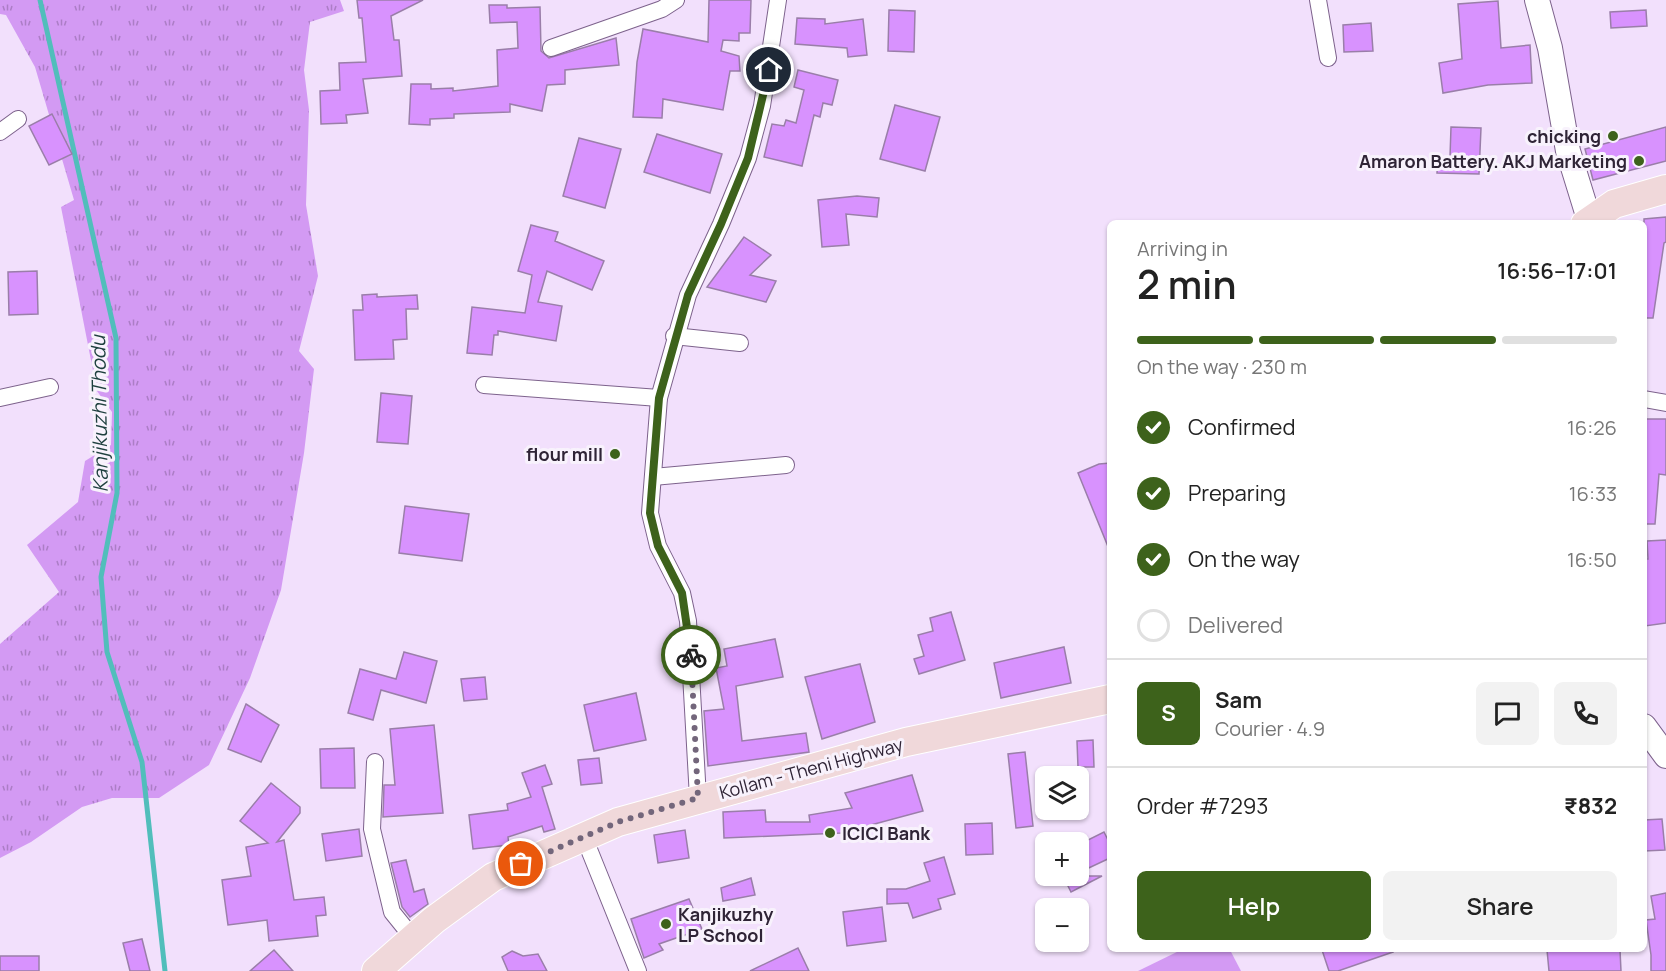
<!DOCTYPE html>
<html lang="en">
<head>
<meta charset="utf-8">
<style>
  body { margin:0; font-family:Manrope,sans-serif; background:#f2f2f2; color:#222; height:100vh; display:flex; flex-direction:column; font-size:22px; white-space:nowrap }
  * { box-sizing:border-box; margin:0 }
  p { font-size:20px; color:#767676 }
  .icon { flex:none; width:33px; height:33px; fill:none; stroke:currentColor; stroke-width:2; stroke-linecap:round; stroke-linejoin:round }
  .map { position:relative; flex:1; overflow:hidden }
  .drawer { position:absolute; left:1107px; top:220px; width:540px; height:732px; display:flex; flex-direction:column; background:#fff; border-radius:9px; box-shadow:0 2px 4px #0004 }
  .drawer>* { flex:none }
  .tools { position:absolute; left:1035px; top:766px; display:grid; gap:12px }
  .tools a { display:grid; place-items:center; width:54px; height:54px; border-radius:9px; background:#fff; box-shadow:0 2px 4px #0004; font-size:30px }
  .pin { position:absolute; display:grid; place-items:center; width:51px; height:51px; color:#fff; margin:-26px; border:3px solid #fff; border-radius:50%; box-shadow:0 2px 6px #0007 }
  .courier { position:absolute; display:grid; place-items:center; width:60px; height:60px; margin:-30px; border:4px solid #3d621b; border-radius:50%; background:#fff; color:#222; box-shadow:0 2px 8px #0007 }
  .head em { font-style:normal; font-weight:600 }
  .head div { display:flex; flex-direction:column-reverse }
  .head { display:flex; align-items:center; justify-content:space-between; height:102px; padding:0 30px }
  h1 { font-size:39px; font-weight:600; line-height:45px }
  .bar { display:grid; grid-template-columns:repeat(4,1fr); gap:9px 6px; align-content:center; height:72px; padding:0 30px }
  .bar i { height:8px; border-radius:4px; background:#e0e0e0 }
  .bar .selected { background:#3d621b }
  .bar p { grid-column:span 4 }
  .line { display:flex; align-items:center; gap:15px; padding:0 30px; border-top:2px solid #e0e0e0 }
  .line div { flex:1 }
  .round { display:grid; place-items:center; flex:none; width:63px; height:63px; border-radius:9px; background:#f2f2f2 }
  ol { padding:0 30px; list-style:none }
  li { display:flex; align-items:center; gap:18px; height:66px }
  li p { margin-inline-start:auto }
  li .icon { padding:6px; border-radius:50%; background:#3d621b; color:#fff; stroke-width:4 }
  li:last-child { color:#767676 }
  li i { width:33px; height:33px; border:3px solid #e0e0e0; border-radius:50% }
  .cta { display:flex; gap:12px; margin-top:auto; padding:12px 30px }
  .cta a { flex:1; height:69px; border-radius:9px; background:#3d621b; color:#fff; font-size:24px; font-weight:600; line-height:69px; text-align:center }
  .cta a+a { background:#f2f2f2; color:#222 }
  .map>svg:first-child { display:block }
  .grass { fill:url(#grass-tufts) }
  .green { fill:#d39af3 }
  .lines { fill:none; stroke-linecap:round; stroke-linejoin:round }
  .stream { stroke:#51bebb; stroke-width:5 }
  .building { fill:#d892fe; stroke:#9a7ea9; stroke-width:1.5 }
  .minor-casing { stroke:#7d628c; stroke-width:18 }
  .secondary-casing { stroke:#7d628c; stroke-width:26 }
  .trunk-casing { stroke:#fff; stroke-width:30 }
  .minor { stroke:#fff; stroke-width:16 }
  .secondary { stroke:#fff; stroke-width:24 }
  .trunk { stroke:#f0d8da; stroke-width:28 }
  .done { stroke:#73667b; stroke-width:6; stroke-dasharray:0 10.8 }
  .route { stroke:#3d621b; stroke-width:8 }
  .poi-dot { fill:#3d621b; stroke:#f8f2fc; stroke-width:2 }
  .labels { text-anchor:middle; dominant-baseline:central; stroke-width:6; stroke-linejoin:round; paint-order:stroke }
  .poi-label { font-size:18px; font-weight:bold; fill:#2f2436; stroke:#f8f2fc; text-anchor:end }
  .street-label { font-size:18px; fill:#2f2436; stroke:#f8f2fc }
  .water-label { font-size:20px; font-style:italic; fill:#1e3f3e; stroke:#f8f2fc }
</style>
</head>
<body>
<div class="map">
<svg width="1666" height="971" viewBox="0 0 1666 971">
  <defs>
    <pattern id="grass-tufts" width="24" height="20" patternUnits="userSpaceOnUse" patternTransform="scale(1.5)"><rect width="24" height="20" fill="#d39af3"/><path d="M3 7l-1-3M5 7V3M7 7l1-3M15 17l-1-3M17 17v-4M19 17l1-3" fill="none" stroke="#ac7dc6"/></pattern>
  </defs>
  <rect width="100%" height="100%" fill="#f2e0fc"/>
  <!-- grass -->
  <path class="grass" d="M0,0H340L344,11L310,22L304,70L309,110L306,205L318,276L299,351L314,369L304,453L281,590L250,678L209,765L159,798H112L82,807L31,842L0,858V644L59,592L27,545L78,502L85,461L111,445L112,412L97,391L61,207L74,200L35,67L6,15L0,14Z"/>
  <!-- green -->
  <path class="green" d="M1181,950H1230L1241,971H1138Z"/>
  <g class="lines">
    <!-- stream -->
    <path class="stream" d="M40,0L116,338L117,493L101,577L107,652L142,762L165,971"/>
  </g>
  <!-- building -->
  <g class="building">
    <path d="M357,0H423L391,16L394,40H399L402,76L363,79L368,113L346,115L347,123L321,124L320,91L340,90L339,63L366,62L362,18H359Z"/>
    <path d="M709,0H751L750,33H739V41L723,40L721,51L739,56L740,71H730L723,110L663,99L662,118L633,117L637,62L643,29L708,42Z"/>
    <path d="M1498,1L1501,48L1530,45L1532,83L1488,85L1443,93L1439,63L1462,59L1458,4Z"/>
    <path d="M489,5H507V8L540,7L541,51L549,58L616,38L619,65L565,70V84L547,85L542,111L510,104V112L454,114V118L430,119V125L409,124L411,84H431V89L453,88V91L498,86L497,50L518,48L517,22L490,23Z"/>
    <path d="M889,10L915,11L914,52L888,51Z"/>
    <path d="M1646,10L1647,26L1611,28L1610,12Z"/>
    <path d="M797,18L825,19V24L863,19L867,55L848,57L847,48L795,44Z"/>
    <path d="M1371,23L1373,51L1344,52L1343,25Z"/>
    <path d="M798,70L838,80L832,105L823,103L820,117L814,115L802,166L764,157L772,124L784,126L786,120L796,123L804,90L794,87Z"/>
    <path d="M895,105L940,117L925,171L880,159Z"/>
    <path d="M52,114L72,154L49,165L29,126Z"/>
    <path d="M1451,127L1481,128L1479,174L1437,173L1438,157H1450Z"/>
    <path d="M1666,127V161L1593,180L1585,149Z"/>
    <path d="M657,134L722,154L710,193L644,172Z"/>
    <path d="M579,138L621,149L605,208L563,196Z"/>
    <path d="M857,196L879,198L877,217L846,214L849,245L822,247L818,200Z"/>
    <path d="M1666,217V242L1664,243L1653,318H1644V219Z"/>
    <path d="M531,225L558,232L555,241L604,261L592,290L547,271L538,302L562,306L556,341L498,331V335H494L492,355L467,353L472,307L525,313L532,275L518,271Z"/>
    <path d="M744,237L771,255L750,275L776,281L766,302L707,287Z"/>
    <path d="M37,271L38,314L9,315L8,272Z"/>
    <path d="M377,294V297L417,295L418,309H406L407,339L393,340L394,359L355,360L353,310H363L362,295Z"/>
    <path d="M381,393L412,396L408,444L377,442Z"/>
    <path d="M1644,419H1666V475L1659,474L1655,524H1644Z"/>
    <path d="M1110,463V549H1109L1078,473L1099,464Z"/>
    <path d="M405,506L469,514L462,561L399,553Z"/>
    <path d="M1666,540V623L1645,626L1644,559H1648L1647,541Z"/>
    <path d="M951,612L965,660L919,674L914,659L924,656L918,635L933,631L930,618Z"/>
    <path d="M775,639L783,677L736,686L742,741L806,733L809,752L708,766L704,711L724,709L716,668L727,666L724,649Z"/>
    <path d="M1064,647L1071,683L1001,698L994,663Z"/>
    <path d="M404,652L437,661L426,703L381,690L373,720L348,713L360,669L396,679Z"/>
    <path d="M860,664L875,722L822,739L805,677Z"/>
    <path d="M485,677L487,699L464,701L461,679Z"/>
    <path d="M636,693L646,740L594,751L584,705Z"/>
    <path d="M246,704L279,725L261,762L228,749Z"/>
    <path d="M434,725L443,813L383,817L384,785H395L390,729Z"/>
    <path d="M1093,740L1094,767H1078L1077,741Z"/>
    <path d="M354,748L355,788H321L320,749Z"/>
    <path d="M1025,752L1033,826L1016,828L1008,754Z"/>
    <path d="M599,758L602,783L581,785L578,760Z"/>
    <path d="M545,765L552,784L542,787L555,829L544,832L542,826L508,837L509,845L473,849L469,815L508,810L507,804L531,797L522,773Z"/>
    <path d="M912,775L923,811L841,833L724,838L723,812L765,810L766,822H810L809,815L852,808L845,793Z"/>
    <path d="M271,783L300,807V813L277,842L284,840L294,900L324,897L326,915L316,916L318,936L269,941L267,920L228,925L222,880L251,876L246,847L268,843L240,821Z"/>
    <path d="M1662,819L1665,850L1644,851V820Z"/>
    <path d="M992,823L993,854L966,855L965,824Z"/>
    <path d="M359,829L362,856L326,861L322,834Z"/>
    <path d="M685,830L689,858L658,863L654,835Z"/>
    <path d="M1104,832L1110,844V858L1078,873V845Z"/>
    <path d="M944,857L955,894L938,899L941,909L913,918L908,903L887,904V889H906L930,881L924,863Z"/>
    <path d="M406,860L414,892L424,889L428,904L410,917L402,907L391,863Z"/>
    <path d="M1063,876H1102L1071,892Z"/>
    <path d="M751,878L755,895L723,901L721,888Z"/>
    <path d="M1666,893V971H1651V955L1646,920L1655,919L1651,896Z"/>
    <path d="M689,899L702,929L659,944L663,950L644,958L631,919Z"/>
    <path d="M882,907L886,941L847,946L843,912Z"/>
    <path d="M142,939L150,971H130L123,943Z"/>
    <path d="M798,948L809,971H750Z"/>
    <path d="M274,950L293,971H250Z"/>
    <path d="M1322,950H1392L1393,952L1338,971H1329Z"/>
    <path d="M1547,950H1620L1621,971H1549Z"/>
    <path d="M512,951L523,956L538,954L547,971H508L502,957Z"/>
    <rect x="0" y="956" width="39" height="15"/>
  </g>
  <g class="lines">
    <!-- minor casing -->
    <g class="minor-casing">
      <g id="minor">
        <path d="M1318,0L1328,58"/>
        <path d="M551,48L662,9L676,0"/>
        <path d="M0,132L18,119"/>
        <path d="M674,336L740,343"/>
        <path d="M484,385L659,398"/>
        <path d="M0,398L50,387"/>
        <path d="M1644,399L1666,403"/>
        <path d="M653,477L786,465"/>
        <path d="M375,762L372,829L392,912L413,938"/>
        <path d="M698,798L688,621L682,593L658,546L650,513L659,398L688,295L721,224L748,158L762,106L778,0"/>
        <path d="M584,837L638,971"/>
      </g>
    </g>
    <!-- secondary casing -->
    <g class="secondary-casing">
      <g id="secondary">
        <path d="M1537,0L1550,48L1568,151L1589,219"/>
        <path d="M1644,726L1666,756"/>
      </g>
    </g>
    <!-- trunk casing -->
    <g class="trunk-casing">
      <g id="trunk">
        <path d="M1585,224L1614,204L1666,189"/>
        <path d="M376,971L434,920L493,877L618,822L906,742L1110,699"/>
      </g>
    </g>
    <!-- minor -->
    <use href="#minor" class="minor"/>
    <!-- secondary -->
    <use href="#secondary" class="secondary"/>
    <!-- trunk -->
    <use href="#trunk" class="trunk"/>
  </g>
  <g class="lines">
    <!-- done -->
    <path class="done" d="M521,864L618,822L698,798L691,655"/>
    <!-- route -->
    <path class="route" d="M691,655L682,593L658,546L650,513L659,398L688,295L721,224L748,158L769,70"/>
  </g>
  <!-- markers -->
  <g class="poi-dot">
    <circle cx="1613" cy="136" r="6"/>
    <circle cx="1639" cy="161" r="6"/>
    <circle cx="615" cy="454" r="6"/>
    <circle cx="830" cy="833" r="6"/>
    <circle cx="666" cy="924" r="6"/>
  </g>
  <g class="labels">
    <!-- poi labels -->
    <g class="poi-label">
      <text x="1601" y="136">chicking</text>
      <text x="1627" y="161">Amaron Battery. AKJ Marketing</text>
      <text x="603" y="454">flour mill</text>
      <text x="842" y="833" text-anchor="start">ICICI Bank</text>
      <text x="678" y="914" text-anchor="start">Kanjikuzhy<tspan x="678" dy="21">LP School</tspan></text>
    </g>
    <!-- street labels -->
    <g class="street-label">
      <text transform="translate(811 768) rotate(-15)">Kollam - Theni Highway</text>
    </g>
    <!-- water labels -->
    <g class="water-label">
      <text transform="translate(99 414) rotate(-91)">Kanjikuzhi Thodu</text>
    </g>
  </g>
</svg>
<div class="tools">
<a><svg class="icon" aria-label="layers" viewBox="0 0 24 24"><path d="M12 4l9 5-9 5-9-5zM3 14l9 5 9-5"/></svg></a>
<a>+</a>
<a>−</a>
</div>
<div class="pin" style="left:521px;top:864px;background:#ea580c"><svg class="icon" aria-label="bag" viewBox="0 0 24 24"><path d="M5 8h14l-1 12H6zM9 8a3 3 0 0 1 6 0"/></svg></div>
<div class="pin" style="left:769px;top:70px;background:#1f2937"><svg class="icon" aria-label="home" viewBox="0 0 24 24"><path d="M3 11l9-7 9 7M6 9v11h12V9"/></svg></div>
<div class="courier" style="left:691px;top:655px"><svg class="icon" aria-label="bike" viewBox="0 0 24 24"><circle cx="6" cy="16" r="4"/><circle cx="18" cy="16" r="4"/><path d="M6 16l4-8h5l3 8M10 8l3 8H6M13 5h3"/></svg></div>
<section class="drawer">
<div class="head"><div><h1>2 min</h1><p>Arriving in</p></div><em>16:56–17:01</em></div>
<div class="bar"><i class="selected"></i><i class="selected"></i><i class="selected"></i><i></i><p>On the way · 230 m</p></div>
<ol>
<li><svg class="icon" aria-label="check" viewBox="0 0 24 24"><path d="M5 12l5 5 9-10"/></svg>Confirmed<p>16:26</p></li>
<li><svg class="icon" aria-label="check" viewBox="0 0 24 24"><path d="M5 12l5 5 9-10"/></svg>Preparing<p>16:33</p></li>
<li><svg class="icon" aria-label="check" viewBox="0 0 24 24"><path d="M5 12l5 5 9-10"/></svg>On the way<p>16:50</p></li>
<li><i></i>Delivered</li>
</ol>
<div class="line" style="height:108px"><b class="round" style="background:#3d621b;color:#fff">S</b><div><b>Sam</b><p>Courier · 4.9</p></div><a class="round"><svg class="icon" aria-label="chat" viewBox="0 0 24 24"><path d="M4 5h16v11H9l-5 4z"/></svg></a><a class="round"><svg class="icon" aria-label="phone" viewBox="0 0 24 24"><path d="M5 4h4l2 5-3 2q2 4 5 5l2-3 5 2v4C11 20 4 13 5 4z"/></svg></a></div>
<div class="line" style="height:78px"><div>Order #7293</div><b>₹832</b></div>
<div class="cta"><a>Help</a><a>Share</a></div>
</section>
</div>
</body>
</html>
